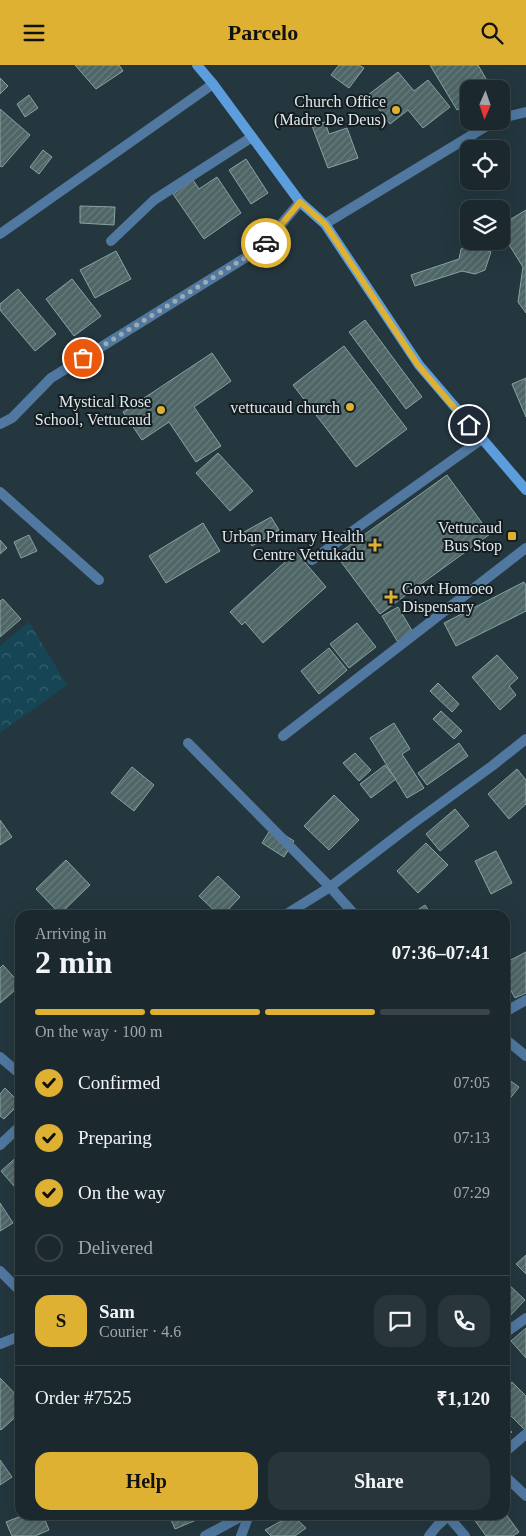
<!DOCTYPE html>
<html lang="en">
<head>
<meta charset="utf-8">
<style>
  body { margin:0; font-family:"Times New Roman",serif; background:#28353a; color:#f1f3f6; height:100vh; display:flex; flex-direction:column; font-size:19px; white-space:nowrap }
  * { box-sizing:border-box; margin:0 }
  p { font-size:16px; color:#a0a6aa }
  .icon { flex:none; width:28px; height:28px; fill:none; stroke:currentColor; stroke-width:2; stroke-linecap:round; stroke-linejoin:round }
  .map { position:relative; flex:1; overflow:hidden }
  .sheet { position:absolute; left:15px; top:845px; width:495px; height:610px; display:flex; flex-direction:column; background:#1b292e; border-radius:15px; box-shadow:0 5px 20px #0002,0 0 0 1px #39454a }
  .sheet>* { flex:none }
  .needle { width:32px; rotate:182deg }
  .buttons { position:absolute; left:460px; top:15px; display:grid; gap:10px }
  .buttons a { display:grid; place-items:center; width:50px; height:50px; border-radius:10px; background:#1b292e; box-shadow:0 5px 20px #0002,0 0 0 1px #39454a; font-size:25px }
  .pin { position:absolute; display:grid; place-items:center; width:42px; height:42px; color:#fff; margin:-21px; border:2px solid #fff; border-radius:50%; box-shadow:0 1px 5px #0007 }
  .courier { position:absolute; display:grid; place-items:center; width:50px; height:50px; margin:-25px; border:4px solid #deb133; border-radius:50%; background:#fff; color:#222; box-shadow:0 1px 6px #0007 }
  .summary em { font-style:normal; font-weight:800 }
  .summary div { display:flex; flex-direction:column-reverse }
  .summary { display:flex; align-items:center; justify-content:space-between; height:85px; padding:0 20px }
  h1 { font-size:32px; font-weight:800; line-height:38px }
  .bar { display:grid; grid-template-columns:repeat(4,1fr); gap:8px 5px; align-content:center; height:60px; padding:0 20px }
  .bar i { height:6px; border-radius:4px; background:#39454a }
  .bar .current { background:#deb133 }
  .bar p { grid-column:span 4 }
  .line { display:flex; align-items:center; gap:12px; padding:0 20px; border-top:1px solid #39454a }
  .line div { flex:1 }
  .round { display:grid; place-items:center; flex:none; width:52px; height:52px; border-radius:15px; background:#28353a }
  ol { padding:0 20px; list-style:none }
  li { display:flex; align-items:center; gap:15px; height:55px }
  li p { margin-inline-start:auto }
  li .icon { padding:5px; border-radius:50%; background:#deb133; color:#111; stroke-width:4 }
  li:last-child { color:#a0a6aa }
  li i { width:28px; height:28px; border:2px solid #39454a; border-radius:50% }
  .primary-button { display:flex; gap:10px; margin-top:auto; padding:10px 20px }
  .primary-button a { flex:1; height:58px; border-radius:15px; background:#deb133; color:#111; font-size:20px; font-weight:800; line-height:58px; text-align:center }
  .primary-button a+a { background:#28353a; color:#f1f3f6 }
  header { display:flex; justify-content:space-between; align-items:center; height:65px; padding:0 20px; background:#deb133; color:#111; font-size:22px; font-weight:800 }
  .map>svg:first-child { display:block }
  .park { fill:url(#park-crowns) }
  .building { fill:url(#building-hatch); stroke:#8aa2a2 }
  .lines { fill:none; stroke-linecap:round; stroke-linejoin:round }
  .service { stroke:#5078a0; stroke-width:10 }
  .minor { stroke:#5078a0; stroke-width:10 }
  .secondary { stroke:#5c9dde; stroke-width:10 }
  .done { stroke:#9dabb0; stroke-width:5; stroke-dasharray:0 9 }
  .route { stroke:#deb133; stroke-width:6 }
  .poi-dot { fill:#deb133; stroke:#151d20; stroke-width:2 }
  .labels { text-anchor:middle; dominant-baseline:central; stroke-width:4; stroke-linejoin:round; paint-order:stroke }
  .poi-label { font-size:16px; fill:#dee9ee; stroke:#151d20; text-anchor:end }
</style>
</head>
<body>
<header><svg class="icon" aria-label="menu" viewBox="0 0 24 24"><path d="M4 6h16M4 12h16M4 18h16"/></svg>Parcelo<svg class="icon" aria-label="search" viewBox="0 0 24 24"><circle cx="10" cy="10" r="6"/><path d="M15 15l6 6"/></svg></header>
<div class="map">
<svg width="526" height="1471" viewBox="0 0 526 1471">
  <defs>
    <pattern id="park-crowns" width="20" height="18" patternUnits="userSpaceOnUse" patternTransform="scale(1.25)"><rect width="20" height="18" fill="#164555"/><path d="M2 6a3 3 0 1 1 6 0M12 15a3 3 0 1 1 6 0" fill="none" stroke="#37606e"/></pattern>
    <pattern id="building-hatch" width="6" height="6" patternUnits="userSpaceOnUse" patternTransform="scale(1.25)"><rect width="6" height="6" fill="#4f6666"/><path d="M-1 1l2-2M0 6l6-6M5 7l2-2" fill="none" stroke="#687c7c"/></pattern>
  </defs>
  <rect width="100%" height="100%" fill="#24373e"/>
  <!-- park -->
  <path class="park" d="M29,557L67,620L0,668V581Z"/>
  <!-- building -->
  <g class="building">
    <path d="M75,0H119L123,6L96,24Z"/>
    <path d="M339,0H359L364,3L349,23L331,10Z"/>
    <path d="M430,0H478L492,24H469V39L457,45Z"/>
    <path d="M398,7L414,26L428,15L450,42L423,63L408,45L390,59L368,30Z"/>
    <path d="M0,13L8,21L0,29Z"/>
    <path d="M29,30L38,43L25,52L17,39Z"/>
    <path d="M0,44L30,70L2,102L0,101Z"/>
    <path d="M325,57L329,69L347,63L358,93L328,103L312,61Z"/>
    <path d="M43,85L52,92L39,109L30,102Z"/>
    <path d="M246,94L268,128L251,139L229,105Z"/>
    <path d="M217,112L241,148L204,174L173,129L193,115L199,124Z"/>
    <path d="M80,141L115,142L114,160L80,158Z"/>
    <path d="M526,145V248L518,237L523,202L501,167V160Z"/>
    <path d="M472,179L491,187L485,205L475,209L462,206L415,221L411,210L459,194L461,184Z"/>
    <path d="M116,186L131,214L95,233L80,205Z"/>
    <path d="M72,214L101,251L74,271L46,234Z"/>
    <path d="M18,224L56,269L35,286L0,245V239Z"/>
    <path d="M365,255L422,332L406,344L349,267Z"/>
    <path d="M344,281L407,364L356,402L293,320Z"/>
    <path d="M212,288L231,316L194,342L221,381L196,397L169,357L142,375L123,347Z"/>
    <path d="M526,313V352L512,319Z"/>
    <path d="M218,388L253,426L230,446L196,408Z"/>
    <path d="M447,410L490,469L380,549L336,490Z"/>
    <path d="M271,452L279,465L252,481L244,467Z"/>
    <path d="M203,458L220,486L166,518L149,491Z"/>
    <path d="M29,470L37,486L21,493L14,477Z"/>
    <path d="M0,475L7,483L0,489Z"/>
    <path d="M296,487L326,522L263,578L245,557L242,560L230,547Z"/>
    <path d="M524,517L526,521V546L456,581L444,558Z"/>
    <path d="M3,534L21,554L0,572V536Z"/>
    <path d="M398,542L414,569L399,579L382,551Z"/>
    <path d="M357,558L376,582L349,603L330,579Z"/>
    <path d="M329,583L347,605L319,629L301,606Z"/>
    <path d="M497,590L518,613L509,621L516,630L500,645L472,612Z"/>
    <path d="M438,618L459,639L452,647L430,626Z"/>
    <path d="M441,646L462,666L454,674L433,654Z"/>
    <path d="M394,658L410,684L402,689L424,723L407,733L370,673Z"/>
    <path d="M459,678L468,691L427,720L418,708Z"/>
    <path d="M355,688L371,705L359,716L343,698Z"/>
    <path d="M385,700L396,714L371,733L360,719Z"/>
    <path d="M132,702L154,720L134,746L111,728Z"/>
    <path d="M517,704L526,715V739L509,754L488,729Z"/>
    <path d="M334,730L359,755L329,785L304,761Z"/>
    <path d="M455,744L469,761L440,786L426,769Z"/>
    <path d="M0,755L12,772L0,780Z"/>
    <path d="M272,762L294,776L284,792L262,778Z"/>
    <path d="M426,778L448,800L418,828L397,806Z"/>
    <path d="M496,786L512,818L491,829L475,796Z"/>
    <path d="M66,795L90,820L60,849L36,824Z"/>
    <path d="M218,811L240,832L223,850H219L199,831Z"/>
    <path d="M425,840L432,850H410Z"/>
    <path d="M526,887V928L515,933L505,915V898Z"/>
    <path d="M3,900L20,919V921L0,938V903Z"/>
    <path d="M505,1012L519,1022L505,1040Z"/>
    <path d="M5,1023L20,1038L4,1054L0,1051V1029Z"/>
    <path d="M20,1089V1128L1,1106Z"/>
    <path d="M0,1138L13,1158L0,1166Z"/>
    <path d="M526,1190V1209L516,1199Z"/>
    <path d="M505,1216L525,1235L505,1256Z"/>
    <path d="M526,1263V1293L511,1276Z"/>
    <path d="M0,1313L20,1334V1348L1,1365L0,1364Z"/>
    <path d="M512,1317L526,1331V1366L505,1345V1324Z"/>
    <path d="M505,1361L512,1367L505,1374Z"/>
    <path d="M0,1395L12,1412L0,1420Z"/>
    <path d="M505,1448L519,1467L513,1471H486L471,1450H505Z"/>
    <path d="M24,1450H43L49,1465L35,1471H12L6,1457Z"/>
    <path d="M169,1450H200L201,1453L175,1464Z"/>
    <path d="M292,1450L306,1463L295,1471H271L265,1465Z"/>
  </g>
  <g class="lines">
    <!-- service -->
    <g class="service">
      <path d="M0,427L99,515"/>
      <path d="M312,495L482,374"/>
      <path d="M0,1279L20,1271"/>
      <path d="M448,1451L465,1471"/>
      <path d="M241,1471L249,1450"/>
      <path d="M429,1471L437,1461L449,1450"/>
    </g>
    <!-- minor -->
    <g class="minor">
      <path d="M501,53L526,47"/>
      <path d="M325,159L495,56"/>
      <path d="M0,169L213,19"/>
      <path d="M111,176L154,135L252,72"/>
      <path d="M0,359L12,353L51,313L261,183L300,137"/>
      <path d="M283,671L526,483"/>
      <path d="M188,678L330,822L355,850"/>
      <path d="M285,850L330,822L411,760L492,701L526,674"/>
      <path d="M505,947L526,935"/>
      <path d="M505,974L526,991"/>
      <path d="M0,992L20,1009"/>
      <path d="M0,1080L20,1061"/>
      <path d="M0,1206L20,1226"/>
      <path d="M505,1268L526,1253"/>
      <path d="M505,1387L526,1369"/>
      <path d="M505,1411L526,1431"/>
      <path d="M205,1471L244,1450"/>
    </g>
    <!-- secondary -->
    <path class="secondary" d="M197,0L213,19L300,137L325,159L419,300L526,425"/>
  </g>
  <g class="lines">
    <!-- done -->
    <path class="done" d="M83,293L261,183L266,178"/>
    <!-- route -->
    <path class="route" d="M266,178L300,137L325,159L418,300L469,360"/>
  </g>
  <!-- markers -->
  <g class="poi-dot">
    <circle cx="396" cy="45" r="5"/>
    <circle cx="350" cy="342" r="5"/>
    <circle cx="161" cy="345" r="5"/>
    <rect x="507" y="466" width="10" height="10" rx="2.5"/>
    <path d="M372.5 472.5h5v5h5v5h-5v5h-5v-5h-5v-5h5z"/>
    <path d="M388.5 524.5h5v5h5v5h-5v5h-5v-5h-5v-5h5z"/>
  </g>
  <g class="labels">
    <!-- poi labels -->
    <g class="poi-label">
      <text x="386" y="36">Church Office<tspan x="386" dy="18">(Madre De Deus)</tspan></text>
      <text x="151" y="336">Mystical Rose<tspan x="151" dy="18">School, Vettucaud</tspan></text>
      <text x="340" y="342">vettucaud church</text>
      <text x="502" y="462">Vettucaud<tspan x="502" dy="18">Bus Stop</tspan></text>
      <text x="364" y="471">Urban Primary Health<tspan x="364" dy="18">Centre Vettukadu</tspan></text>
      <text x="402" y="523" text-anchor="start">Govt Homoeo<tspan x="402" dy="18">Dispensary</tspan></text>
    </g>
  </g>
</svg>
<div class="buttons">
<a><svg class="needle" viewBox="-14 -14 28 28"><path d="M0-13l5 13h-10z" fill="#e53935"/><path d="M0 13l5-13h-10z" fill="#a0a6aa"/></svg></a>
<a><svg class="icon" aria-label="locate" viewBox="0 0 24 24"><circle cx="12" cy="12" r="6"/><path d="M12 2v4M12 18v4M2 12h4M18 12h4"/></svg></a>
<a><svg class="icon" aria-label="layers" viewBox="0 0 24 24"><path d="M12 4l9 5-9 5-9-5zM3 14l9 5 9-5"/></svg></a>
</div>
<div class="pin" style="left:83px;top:293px;background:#ea580c"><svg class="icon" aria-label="bag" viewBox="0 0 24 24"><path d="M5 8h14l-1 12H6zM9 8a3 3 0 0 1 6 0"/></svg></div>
<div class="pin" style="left:469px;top:360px;background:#1f2937"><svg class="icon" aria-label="home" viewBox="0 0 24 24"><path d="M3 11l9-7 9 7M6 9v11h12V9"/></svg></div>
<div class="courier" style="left:266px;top:178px"><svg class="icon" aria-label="car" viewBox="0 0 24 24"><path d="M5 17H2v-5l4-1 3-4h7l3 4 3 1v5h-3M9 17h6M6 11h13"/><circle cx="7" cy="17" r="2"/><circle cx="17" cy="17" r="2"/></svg></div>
<section class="sheet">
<div class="summary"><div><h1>2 min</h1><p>Arriving in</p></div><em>07:36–07:41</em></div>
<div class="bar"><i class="current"></i><i class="current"></i><i class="current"></i><i></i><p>On the way · 100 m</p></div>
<ol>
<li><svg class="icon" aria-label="check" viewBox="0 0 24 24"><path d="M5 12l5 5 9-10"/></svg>Confirmed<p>07:05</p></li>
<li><svg class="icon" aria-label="check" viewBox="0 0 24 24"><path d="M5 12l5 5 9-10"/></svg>Preparing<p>07:13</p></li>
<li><svg class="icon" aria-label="check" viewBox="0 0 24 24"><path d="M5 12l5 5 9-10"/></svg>On the way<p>07:29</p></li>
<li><i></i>Delivered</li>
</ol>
<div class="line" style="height:90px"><b class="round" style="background:#deb133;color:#111">S</b><div><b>Sam</b><p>Courier · 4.6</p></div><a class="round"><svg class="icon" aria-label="chat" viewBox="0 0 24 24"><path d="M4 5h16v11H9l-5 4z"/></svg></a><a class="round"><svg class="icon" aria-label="phone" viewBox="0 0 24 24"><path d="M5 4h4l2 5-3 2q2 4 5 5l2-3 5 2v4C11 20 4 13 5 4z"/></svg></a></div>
<div class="line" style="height:65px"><div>Order #7525</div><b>₹1,120</b></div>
<div class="primary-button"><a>Help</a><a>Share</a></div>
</section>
</div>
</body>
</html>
